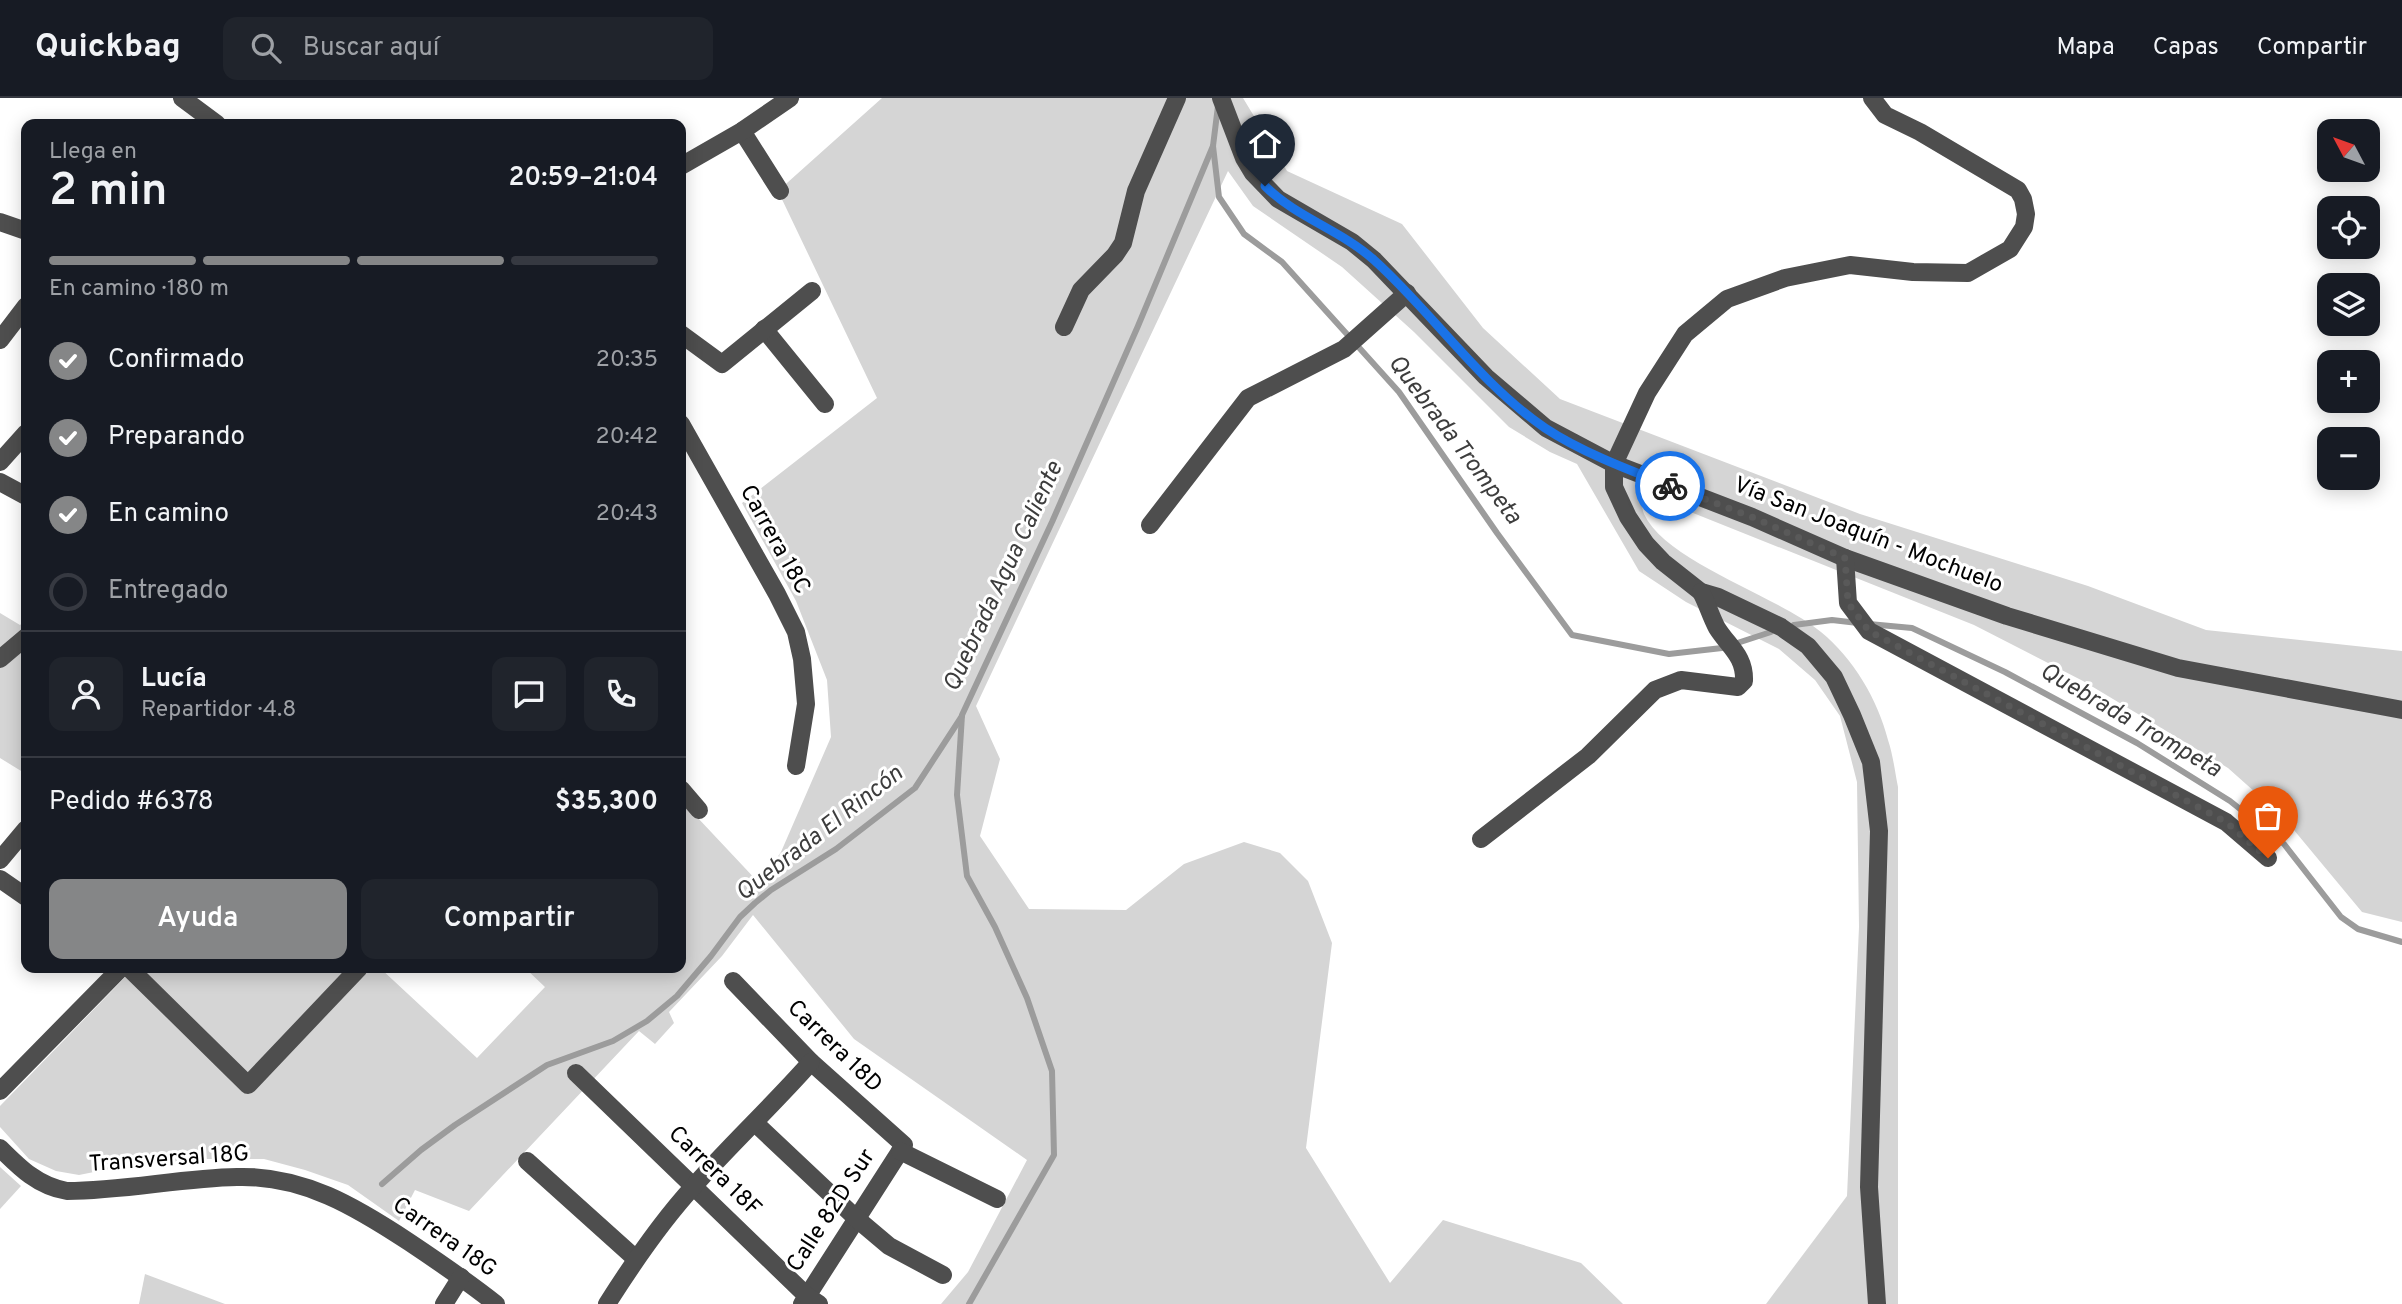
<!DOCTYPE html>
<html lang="es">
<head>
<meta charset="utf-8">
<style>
  body { margin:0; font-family:Overpass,sans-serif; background:#20242c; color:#f1f3f6; height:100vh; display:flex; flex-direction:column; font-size:26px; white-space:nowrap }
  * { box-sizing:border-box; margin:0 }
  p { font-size:23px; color:#9ea1a6 }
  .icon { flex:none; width:38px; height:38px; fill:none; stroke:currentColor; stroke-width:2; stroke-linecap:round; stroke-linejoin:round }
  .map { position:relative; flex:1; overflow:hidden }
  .details { position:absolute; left:21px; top:21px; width:665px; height:854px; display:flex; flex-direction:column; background:#171b24; border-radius:14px; box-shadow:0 4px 18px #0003 }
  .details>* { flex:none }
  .needle { width:46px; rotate:311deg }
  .buttons { position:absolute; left:2317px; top:21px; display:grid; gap:14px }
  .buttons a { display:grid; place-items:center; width:63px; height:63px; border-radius:14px; background:#171b24; box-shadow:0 4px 18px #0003; font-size:35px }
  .pin { position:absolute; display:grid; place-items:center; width:60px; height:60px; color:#fff; margin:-72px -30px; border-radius:50% 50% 50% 0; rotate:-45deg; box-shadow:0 0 7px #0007 }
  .pin .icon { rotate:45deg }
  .courier { position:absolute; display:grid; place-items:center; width:70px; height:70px; margin:-35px; border:5px solid #1a73e8; border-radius:50%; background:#fff; color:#222; box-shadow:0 2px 9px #0007 }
  .summary em { font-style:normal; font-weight:600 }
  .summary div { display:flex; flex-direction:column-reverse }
  .summary { display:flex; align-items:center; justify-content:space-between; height:119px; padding:0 28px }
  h1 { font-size:46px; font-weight:600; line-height:52px }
  .bar { display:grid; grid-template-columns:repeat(4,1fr); gap:10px 7px; align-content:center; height:84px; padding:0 28px }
  .bar i { height:9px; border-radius:5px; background:#363941 }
  .bar .on { background:#858687 }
  .bar p { grid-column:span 4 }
  .line { display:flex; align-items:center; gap:18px; padding:0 28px; border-top:2px solid #363941 }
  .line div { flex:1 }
  .round { display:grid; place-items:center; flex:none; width:74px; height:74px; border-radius:14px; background:#20242c }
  ol { padding:0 28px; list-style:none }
  li { display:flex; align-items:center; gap:21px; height:77px }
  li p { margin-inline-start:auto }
  li .icon { padding:7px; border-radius:50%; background:#858687; color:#fff; stroke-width:4 }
  li:last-child { color:#9ea1a6 }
  li i { width:38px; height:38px; border:4px solid #363941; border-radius:50% }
  .cta { display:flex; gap:14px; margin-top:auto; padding:14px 28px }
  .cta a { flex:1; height:80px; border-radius:14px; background:#858687; color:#fff; font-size:28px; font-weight:600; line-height:80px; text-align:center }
  .cta a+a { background:#20242c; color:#f1f3f6 }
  header { display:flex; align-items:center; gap:42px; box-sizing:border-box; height:98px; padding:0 35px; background:#171b24; border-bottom:2px solid #363941 }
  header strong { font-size:33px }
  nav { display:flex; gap:38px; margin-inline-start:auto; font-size:24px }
  .search { width:490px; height:63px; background:#20242c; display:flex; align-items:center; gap:18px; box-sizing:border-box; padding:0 24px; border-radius:14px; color:#9ea1a6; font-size:26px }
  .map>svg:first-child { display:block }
  .green { fill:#d5d5d5 }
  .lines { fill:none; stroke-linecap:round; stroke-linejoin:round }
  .stream { stroke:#9c9c9c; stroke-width:6 }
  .minor { stroke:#4e4e4e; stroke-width:18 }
  .done { stroke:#595959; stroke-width:7; stroke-dasharray:0 12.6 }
  .route { stroke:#1a73e8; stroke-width:9 }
  .labels { text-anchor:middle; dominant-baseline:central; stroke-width:6; stroke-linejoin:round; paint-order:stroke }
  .street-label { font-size:23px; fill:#000; stroke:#fff }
  .water-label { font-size:24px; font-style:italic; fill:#3d3d3d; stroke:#fff }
</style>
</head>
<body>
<header>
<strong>Quickbag</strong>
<div class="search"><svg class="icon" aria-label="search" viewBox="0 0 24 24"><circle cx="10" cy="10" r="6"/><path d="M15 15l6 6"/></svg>Buscar aquí</div>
<nav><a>Mapa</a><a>Capas</a><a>Compartir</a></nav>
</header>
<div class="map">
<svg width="2402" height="1206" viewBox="0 0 2402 1206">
  <rect width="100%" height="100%" fill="#fff"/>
  <!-- green -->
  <g class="green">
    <path d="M882,0H1243L1287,73L1402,126L1483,230L1560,301L1860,416L2088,488L2206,532L2402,553V824L2362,814L2283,719L2228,670L2083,583L1974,527L1643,395C1643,402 1641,410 1644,416C1666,464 1778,498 1821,534C1853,560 1878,602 1888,642C1893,657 1895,674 1898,689V1206H1766L1847,1098L1859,829L1857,684L1840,618L1815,582L1779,551L1686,504L1639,473L1577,366L1550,354L1509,329L1414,234L1342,169L1253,108L1228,73L976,608L1000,661L980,738L1029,811L1126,812L1184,766L1244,744L1280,755L1308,783L1332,845L1306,1050L1390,1185L1443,1122L1581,1165L1623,1206H941L968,1174L1027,1062L854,941L753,817L722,858L669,914L674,925L655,946L639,933L469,1113L415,1092L399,1123L348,1087L305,1072L264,1061H200L119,1069L79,1077L56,1073L29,1061L0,1029V1008L134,870H380L477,960L545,889L525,870H681V702L759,785L781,754L831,639L827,582L796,503L742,405L877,300L778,93Z"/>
    <path d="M0,515L20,527L26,522V676L0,660Z"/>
    <path d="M0,1069L21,1088L0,1111Z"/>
    <path d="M145,1176L225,1206H139Z"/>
  </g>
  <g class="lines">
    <!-- stream -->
    <g class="stream">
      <path d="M1218,8L1213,48L1219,99L1244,136L1282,164L1399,294L1497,435L1572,537L1669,556L1722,550L1771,534"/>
      <path d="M1869,526L1912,530L2005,574L2137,645L2230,703L2284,746L2341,819L2358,831L2402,844"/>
      <path d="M1794,527L1832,522L1858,525"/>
      <path d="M382,1086L421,1052L455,1027L547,967L613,943L647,923L677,898L711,858L740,819L755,805L771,792L836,751L915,690L962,618"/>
      <path d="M969,1206L1054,1057L1052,973L1027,900L995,829L967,778L957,697L962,617L1052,424L1138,228L1213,48"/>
    </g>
    <!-- minor -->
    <g class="minor">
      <path d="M182,0L217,26"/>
      <path d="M1221,0L1244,60L1253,75L1278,101L1352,144L1374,162L1486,279L1546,330L1614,366L1752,419L1845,460L2007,518L2178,570L2402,612"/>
      <path d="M1872,0L1885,17L1920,34L2018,92L2023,101L2026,116L2024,129L2010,151L1968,175L1913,174L1850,167L1785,180L1727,201L1685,236L1647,295L1614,366V389L1628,419L1646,446L1663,464L1701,494L1718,499L1781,529L1808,548L1834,579L1852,617L1871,664L1879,733L1869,1089L1877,1206"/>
      <path d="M742,33L780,93"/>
      <path d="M681,68L742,33L790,0"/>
      <path d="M0,124L26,133"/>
      <path d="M1064,229L1081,192L1115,157L1123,145L1136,93L1177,0"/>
      <path d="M764,231L825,306"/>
      <path d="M681,236L722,266L812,193"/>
      <path d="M0,242L26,208"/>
      <path d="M681,326L777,496L796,534L802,561L806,606L796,668"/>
      <path d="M0,364L26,335"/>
      <path d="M0,384L26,398"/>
      <path d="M1150,427L1248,300L1344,251L1407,195"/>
      <path d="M1845,460L1848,505L1869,533L2226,724L2268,760"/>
      <path d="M0,561L26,539"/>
      <path d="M681,691L699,712"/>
      <path d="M1481,741L1588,658L1655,592L1681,582L1738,589L1744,583C1745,558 1729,549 1717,530C1711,519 1707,505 1701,494"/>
      <path d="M0,762L26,731"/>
      <path d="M0,781L26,799"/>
      <path d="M129,870L248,987L359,870"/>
      <path d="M733,883L811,964L904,1047L802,1206"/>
      <path d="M576,975L807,1198L819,1206"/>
      <path d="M0,993L121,870"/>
      <path d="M755,1025L857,1121L889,1148L943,1177"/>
      <path d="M0,1050C20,1070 38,1088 67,1093C124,1093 181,1080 237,1079C303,1077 356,1109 409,1144C439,1164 468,1184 496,1206"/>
      <path d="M900,1053L997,1101"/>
      <path d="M527,1063L636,1161"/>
      <path d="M444,1206L461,1179"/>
      <path d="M607,1206C633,1165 660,1125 693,1089C731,1046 773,1007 811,964"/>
    </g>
  </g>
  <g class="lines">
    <!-- done -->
    <path class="done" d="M1670,388L1752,419L1845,460L1848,505L1869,533L2226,724L2268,760"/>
    <!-- route -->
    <path class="route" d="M1265,88C1297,120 1341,132 1374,162C1433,215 1479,285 1545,330C1581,354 1629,372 1670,388"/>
  </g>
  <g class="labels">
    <!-- street labels -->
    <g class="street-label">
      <text transform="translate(1868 438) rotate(21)">Vía San Joaquín - Mochuelo</text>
      <text transform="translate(774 442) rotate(61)">Carrera 18C</text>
      <text transform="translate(834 949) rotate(44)">Carrera 18D</text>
      <text transform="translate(169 1062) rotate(-4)">Transversal 18G</text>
      <text transform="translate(714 1074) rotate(44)">Carrera 18F</text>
      <text transform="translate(832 1113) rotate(-57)">Calle 82D Sur</text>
      <text transform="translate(444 1140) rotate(35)">Carrera 18G</text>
    </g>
    <!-- water labels -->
    <g class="water-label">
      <text transform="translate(1454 342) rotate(53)">Quebrada Trompeta</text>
      <text transform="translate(1004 479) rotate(-65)">Quebrada Agua Caliente</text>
      <text transform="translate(2130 623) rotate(30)">Quebrada Trompeta</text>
      <text transform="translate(820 736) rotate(-38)">Quebrada El Rincón</text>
    </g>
  </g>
</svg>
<div class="buttons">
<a><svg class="needle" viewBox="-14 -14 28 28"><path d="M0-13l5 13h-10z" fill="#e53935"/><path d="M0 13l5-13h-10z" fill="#9ea1a6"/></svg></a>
<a><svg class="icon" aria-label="locate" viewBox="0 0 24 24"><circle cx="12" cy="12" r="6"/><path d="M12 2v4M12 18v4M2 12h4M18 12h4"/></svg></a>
<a><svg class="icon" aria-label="layers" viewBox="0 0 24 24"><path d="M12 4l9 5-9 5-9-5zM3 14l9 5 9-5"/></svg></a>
<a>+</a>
<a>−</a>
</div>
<div class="pin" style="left:2268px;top:760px;background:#ea580c"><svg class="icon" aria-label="bag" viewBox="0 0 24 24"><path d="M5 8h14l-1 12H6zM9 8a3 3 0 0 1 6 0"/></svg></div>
<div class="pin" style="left:1265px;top:88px;background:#1f2937"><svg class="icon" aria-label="home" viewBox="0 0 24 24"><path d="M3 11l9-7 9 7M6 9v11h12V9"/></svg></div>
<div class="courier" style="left:1670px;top:388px"><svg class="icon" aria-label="bike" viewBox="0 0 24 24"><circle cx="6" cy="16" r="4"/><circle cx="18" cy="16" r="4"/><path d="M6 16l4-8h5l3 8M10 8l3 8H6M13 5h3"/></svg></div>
<section class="details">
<div class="summary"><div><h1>2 min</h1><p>Llega en</p></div><em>20:59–21:04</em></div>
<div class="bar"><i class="on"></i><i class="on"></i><i class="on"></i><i></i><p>En camino · 180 m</p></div>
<ol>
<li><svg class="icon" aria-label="check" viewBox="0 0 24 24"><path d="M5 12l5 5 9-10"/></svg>Confirmado<p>20:35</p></li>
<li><svg class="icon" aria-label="check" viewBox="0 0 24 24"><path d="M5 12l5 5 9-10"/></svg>Preparando<p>20:42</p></li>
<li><svg class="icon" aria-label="check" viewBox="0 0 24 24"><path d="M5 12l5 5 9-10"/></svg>En camino<p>20:43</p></li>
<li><i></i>Entregado</li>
</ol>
<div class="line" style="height:126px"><a class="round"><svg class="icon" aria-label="person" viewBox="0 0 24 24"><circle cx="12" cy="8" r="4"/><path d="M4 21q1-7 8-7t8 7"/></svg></a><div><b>Lucía</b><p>Repartidor · 4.8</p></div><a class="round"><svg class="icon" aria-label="chat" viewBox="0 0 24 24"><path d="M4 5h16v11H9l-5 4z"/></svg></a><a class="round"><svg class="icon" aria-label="phone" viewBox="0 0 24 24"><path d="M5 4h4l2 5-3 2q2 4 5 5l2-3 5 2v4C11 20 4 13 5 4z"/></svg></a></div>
<div class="line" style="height:91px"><div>Pedido #6378</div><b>$35,300</b></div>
<div class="cta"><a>Ayuda</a><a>Compartir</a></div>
</section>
</div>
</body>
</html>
